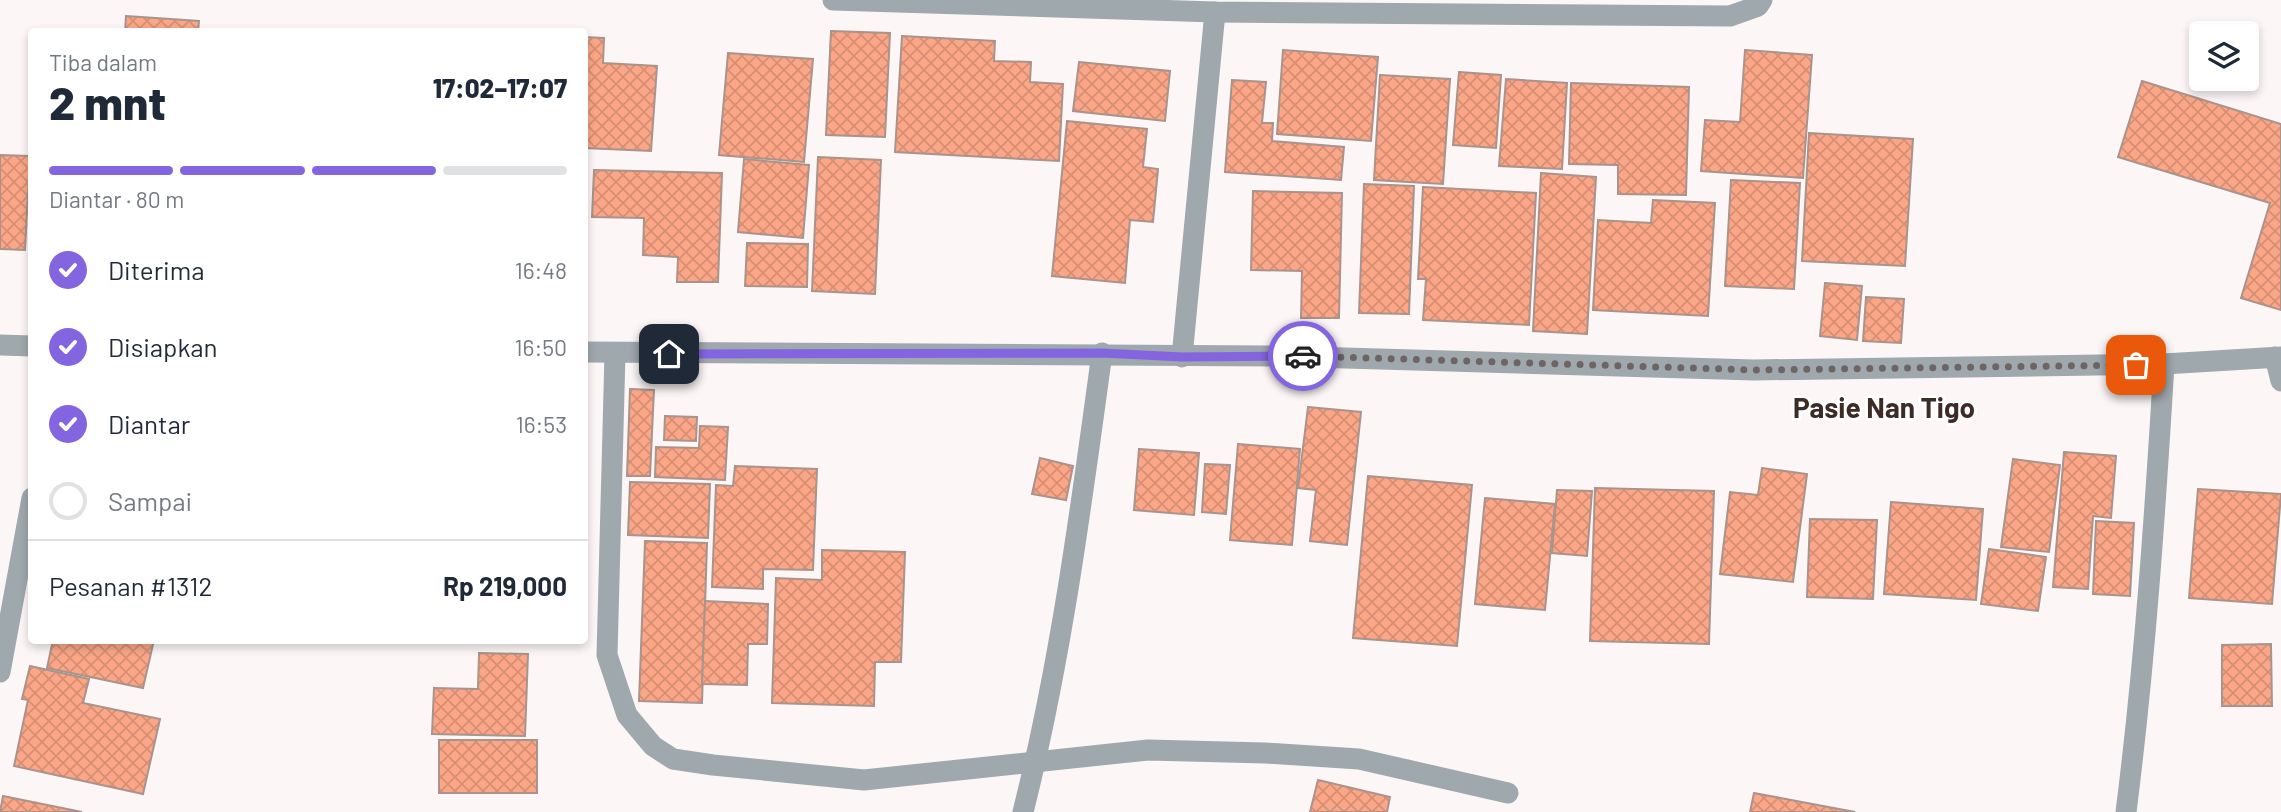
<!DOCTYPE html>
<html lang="id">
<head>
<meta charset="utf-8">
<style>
  body { margin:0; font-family:Barlow,sans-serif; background:#f6f6f7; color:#1f2937; height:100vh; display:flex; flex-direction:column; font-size:26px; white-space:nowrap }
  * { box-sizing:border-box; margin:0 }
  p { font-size:23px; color:#747a83 }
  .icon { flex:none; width:38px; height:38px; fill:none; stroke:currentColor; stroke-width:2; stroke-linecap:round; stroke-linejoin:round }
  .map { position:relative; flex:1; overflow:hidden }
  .details { position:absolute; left:28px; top:28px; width:560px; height:616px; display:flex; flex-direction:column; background:#fff; border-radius:7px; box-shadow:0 4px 10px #0003 }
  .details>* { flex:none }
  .buttons { position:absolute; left:2189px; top:21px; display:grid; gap:14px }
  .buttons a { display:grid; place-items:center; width:70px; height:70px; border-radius:7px; background:#fff; box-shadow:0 4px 10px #0003; font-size:35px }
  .pin { position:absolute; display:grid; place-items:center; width:60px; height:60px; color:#fff; margin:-30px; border-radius:14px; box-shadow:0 4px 10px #0006 }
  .courier { position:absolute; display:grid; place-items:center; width:70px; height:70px; margin:-35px; border:5px solid #8465e0; border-radius:50%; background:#fff; color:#222; box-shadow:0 2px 9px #0007 }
  .headline em { font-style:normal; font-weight:800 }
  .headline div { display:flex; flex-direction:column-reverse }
  .headline { display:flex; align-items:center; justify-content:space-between; height:119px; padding:0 21px }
  h1 { font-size:46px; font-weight:800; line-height:52px }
  .bar { display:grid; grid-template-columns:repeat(4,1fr); gap:10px 7px; align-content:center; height:84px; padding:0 21px }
  .bar i { height:9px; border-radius:5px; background:#e0e1e3 }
  .bar .current { background:#8465e0 }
  .bar p { grid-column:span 4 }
  .line { display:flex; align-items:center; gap:18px; padding:0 21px; border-top:2px solid #e0e1e3 }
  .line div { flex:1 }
  ol { padding:0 21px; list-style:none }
  li { display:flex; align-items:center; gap:21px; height:77px }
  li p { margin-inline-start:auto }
  li .icon { padding:7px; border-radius:50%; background:#8465e0; color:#fff; stroke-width:4 }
  li:last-child { color:#747a83 }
  li i { width:38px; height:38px; border:4px solid #e0e1e3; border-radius:50% }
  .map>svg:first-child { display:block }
  .building { fill:url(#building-cross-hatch); stroke:#a9938c; stroke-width:2 }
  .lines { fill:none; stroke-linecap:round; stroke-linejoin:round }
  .street { stroke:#9fa8ad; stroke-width:21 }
  .done { stroke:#6c6563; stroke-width:7; stroke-dasharray:0 12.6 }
  .route { stroke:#8465e0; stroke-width:9 }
  .labels { text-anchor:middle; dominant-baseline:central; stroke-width:6; stroke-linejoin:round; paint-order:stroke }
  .quarter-label { font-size:28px; font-weight:bold; fill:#3d2c26; stroke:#fff }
</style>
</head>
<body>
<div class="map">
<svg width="2281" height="812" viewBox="0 0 2281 812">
  <defs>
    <pattern id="building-cross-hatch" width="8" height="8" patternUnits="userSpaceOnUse" patternTransform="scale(1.75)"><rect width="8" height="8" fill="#fba787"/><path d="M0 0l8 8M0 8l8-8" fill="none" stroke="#d78f74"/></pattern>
  </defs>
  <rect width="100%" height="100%" fill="#fcf7f6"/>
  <!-- building -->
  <g class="building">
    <path d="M126,16L199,21L198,32H125Z"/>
    <path d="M831,31L890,33L885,137L826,135Z"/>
    <path d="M902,36L995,41L994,61L1031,62L1030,82L1063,84L1059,161L895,152Z"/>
    <path d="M584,37L604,38L603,63L657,66L651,151L584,148Z"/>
    <path d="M1283,50L1378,57L1371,141L1277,134Z"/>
    <path d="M1745,50L1812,55L1803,178L1701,171L1705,120L1740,122Z"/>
    <path d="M728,53L813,59L804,162L719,155Z"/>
    <path d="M1079,62L1170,71L1165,121L1073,111Z"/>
    <path d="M1459,72L1501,75L1496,148L1453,145Z"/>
    <path d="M1380,75L1450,79L1443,184L1374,180Z"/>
    <path d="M1506,79L1567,83L1562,169L1499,166Z"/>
    <path d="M1232,80L1266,82L1262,123H1273L1272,141L1344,147L1341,180L1225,172Z"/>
    <path d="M2142,81L2281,124V310L2241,298L2270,203L2118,157Z"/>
    <path d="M1571,83L1689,87L1686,195L1618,194V165L1569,164Z"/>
    <path d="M1067,121L1147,129L1143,167L1158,169L1153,222L1130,220L1125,283L1052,276Z"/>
    <path d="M1809,133L1913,139L1905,266L1802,261Z"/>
    <path d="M0,155L30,156L25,250L0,249Z"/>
    <path d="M818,157L881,160L875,294L812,291Z"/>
    <path d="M744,159L809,165L803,238L738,232Z"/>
    <path d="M594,170L722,173L718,282H677L678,257L643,255L644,218L592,217Z"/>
    <path d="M1541,173L1596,177L1587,334L1533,331Z"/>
    <path d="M1731,180L1800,183L1794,289L1725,286Z"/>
    <path d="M1364,184L1414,186L1409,314L1359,313Z"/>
    <path d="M1423,187L1536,193L1529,325L1423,320L1426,279H1418Z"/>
    <path d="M1253,191L1342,193L1339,318H1301L1302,271L1251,270Z"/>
    <path d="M1653,200L1715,203L1708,316L1593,310L1598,220L1651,223Z"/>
    <path d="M747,243L808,244L807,287L745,286Z"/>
    <path d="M1825,283L1862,286L1857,340L1820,336Z"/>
    <path d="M1866,297L1904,299L1901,343L1863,341Z"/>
    <path d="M630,389L654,390L650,476H627Z"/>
    <path d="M1308,407L1361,412L1347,545L1310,541L1316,490L1298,488Z"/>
    <path d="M665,416L697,417L696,441L664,440Z"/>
    <path d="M700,426L728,427L725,480L655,477L656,447L699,448Z"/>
    <path d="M1238,444L1300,449L1292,545L1230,540Z"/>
    <path d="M1139,449L1199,453L1194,515L1134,510Z"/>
    <path d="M2064,452L2116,456L2111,518L2093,516L2088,589L2053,587Z"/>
    <path d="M1040,458L1073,466L1066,500L1032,494Z"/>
    <path d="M2013,459L2060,465L2049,552L2001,547Z"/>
    <path d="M1205,464L1230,465L1226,514L1202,512Z"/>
    <path d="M735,466L817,469L813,570L763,569V589L712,587L716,485L733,486Z"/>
    <path d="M1762,468L1807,474L1793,582L1720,574L1730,492L1758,495Z"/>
    <path d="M1368,476L1472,485L1457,646L1353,638Z"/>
    <path d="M630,482L710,484L708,538L628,535Z"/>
    <path d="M1595,488L1714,491L1709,644L1590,641Z"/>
    <path d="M2198,489L2281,494L2272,604L2189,598Z"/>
    <path d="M1557,490L1592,491L1587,556L1552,553Z"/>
    <path d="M1485,498L1555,504L1545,610L1475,604Z"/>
    <path d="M1891,502L1983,509L1976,600L1884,594Z"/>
    <path d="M1810,519L1877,520L1873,599L1807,597Z"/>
    <path d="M2096,521L2134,523L2130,596L2093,594Z"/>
    <path d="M645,541L707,543L702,703L639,701Z"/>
    <path d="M1989,549L2046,557L2038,611L1981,604Z"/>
    <path d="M822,550L905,552L901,662H875L874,706L772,703L776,578L822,580Z"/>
    <path d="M705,601L768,604L767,644H748L747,685L702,684Z"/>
    <path d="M53,640H154L143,688L47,668Z"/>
    <path d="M2271,644L2272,706H2222V645Z"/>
    <path d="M479,653L528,654L525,736L432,734L434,688L478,689Z"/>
    <path d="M30,666L89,679L83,703L160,719L143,794L14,766L28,700L22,699Z"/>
    <rect x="439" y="740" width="98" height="53"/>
    <path d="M1318,780L1390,797L1387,812H1310Z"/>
    <path d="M1754,793L1855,812H1750Z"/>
    <path d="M3,796L82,812H0Z"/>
  </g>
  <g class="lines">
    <!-- street -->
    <g class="street">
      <path d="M833,0L1215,12L1730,16L1758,6L1762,0"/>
      <path d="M0,345L32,346"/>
      <path d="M584,352L1276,356L1754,370L2164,364L2281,357"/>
      <path d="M615,354L607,655L627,715L653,746L673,759L713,765L864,780L1148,750L1265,753L1359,759L1508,793"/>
      <path d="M1182,357L1215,12"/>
      <path d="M2275,357L2281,381"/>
      <path d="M0,672L32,498"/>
      <path d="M1023,812C1061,661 1081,507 1102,353"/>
      <path d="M2126,812C2145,663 2155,514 2164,364"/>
    </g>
  </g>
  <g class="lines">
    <!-- done -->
    <path class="done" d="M1303,356L1755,370L2136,365"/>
    <!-- route -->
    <path class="route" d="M669,354L1102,353L1182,357L1303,356"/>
  </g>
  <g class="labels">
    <!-- quarter labels -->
    <g class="quarter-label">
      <text x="1884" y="407">Pasie Nan Tigo</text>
    </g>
  </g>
</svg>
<div class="buttons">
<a><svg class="icon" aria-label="layers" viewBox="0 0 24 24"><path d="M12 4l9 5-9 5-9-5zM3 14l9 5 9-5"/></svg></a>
</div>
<div class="pin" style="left:2136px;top:365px;background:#ea580c"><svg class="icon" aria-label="bag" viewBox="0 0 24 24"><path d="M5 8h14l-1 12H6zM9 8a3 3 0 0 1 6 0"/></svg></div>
<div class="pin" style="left:669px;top:354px;background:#1f2937"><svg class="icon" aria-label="home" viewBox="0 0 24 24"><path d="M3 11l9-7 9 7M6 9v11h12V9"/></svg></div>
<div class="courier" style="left:1303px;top:356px"><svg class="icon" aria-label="car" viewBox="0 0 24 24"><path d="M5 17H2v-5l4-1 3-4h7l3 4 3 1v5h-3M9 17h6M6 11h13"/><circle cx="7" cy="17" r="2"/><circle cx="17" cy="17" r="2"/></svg></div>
<section class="details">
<div class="headline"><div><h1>2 mnt</h1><p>Tiba dalam</p></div><em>17:02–17:07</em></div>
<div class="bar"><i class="current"></i><i class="current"></i><i class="current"></i><i></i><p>Diantar · 80 m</p></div>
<ol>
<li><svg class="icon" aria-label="check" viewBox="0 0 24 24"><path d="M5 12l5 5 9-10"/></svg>Diterima<p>16:48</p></li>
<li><svg class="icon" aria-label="check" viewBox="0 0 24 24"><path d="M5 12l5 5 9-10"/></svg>Disiapkan<p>16:50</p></li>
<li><svg class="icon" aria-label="check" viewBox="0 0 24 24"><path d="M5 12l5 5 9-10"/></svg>Diantar<p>16:53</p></li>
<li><i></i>Sampai</li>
</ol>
<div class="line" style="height:91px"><div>Pesanan #1312</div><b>Rp 219,000</b></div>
</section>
</div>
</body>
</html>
